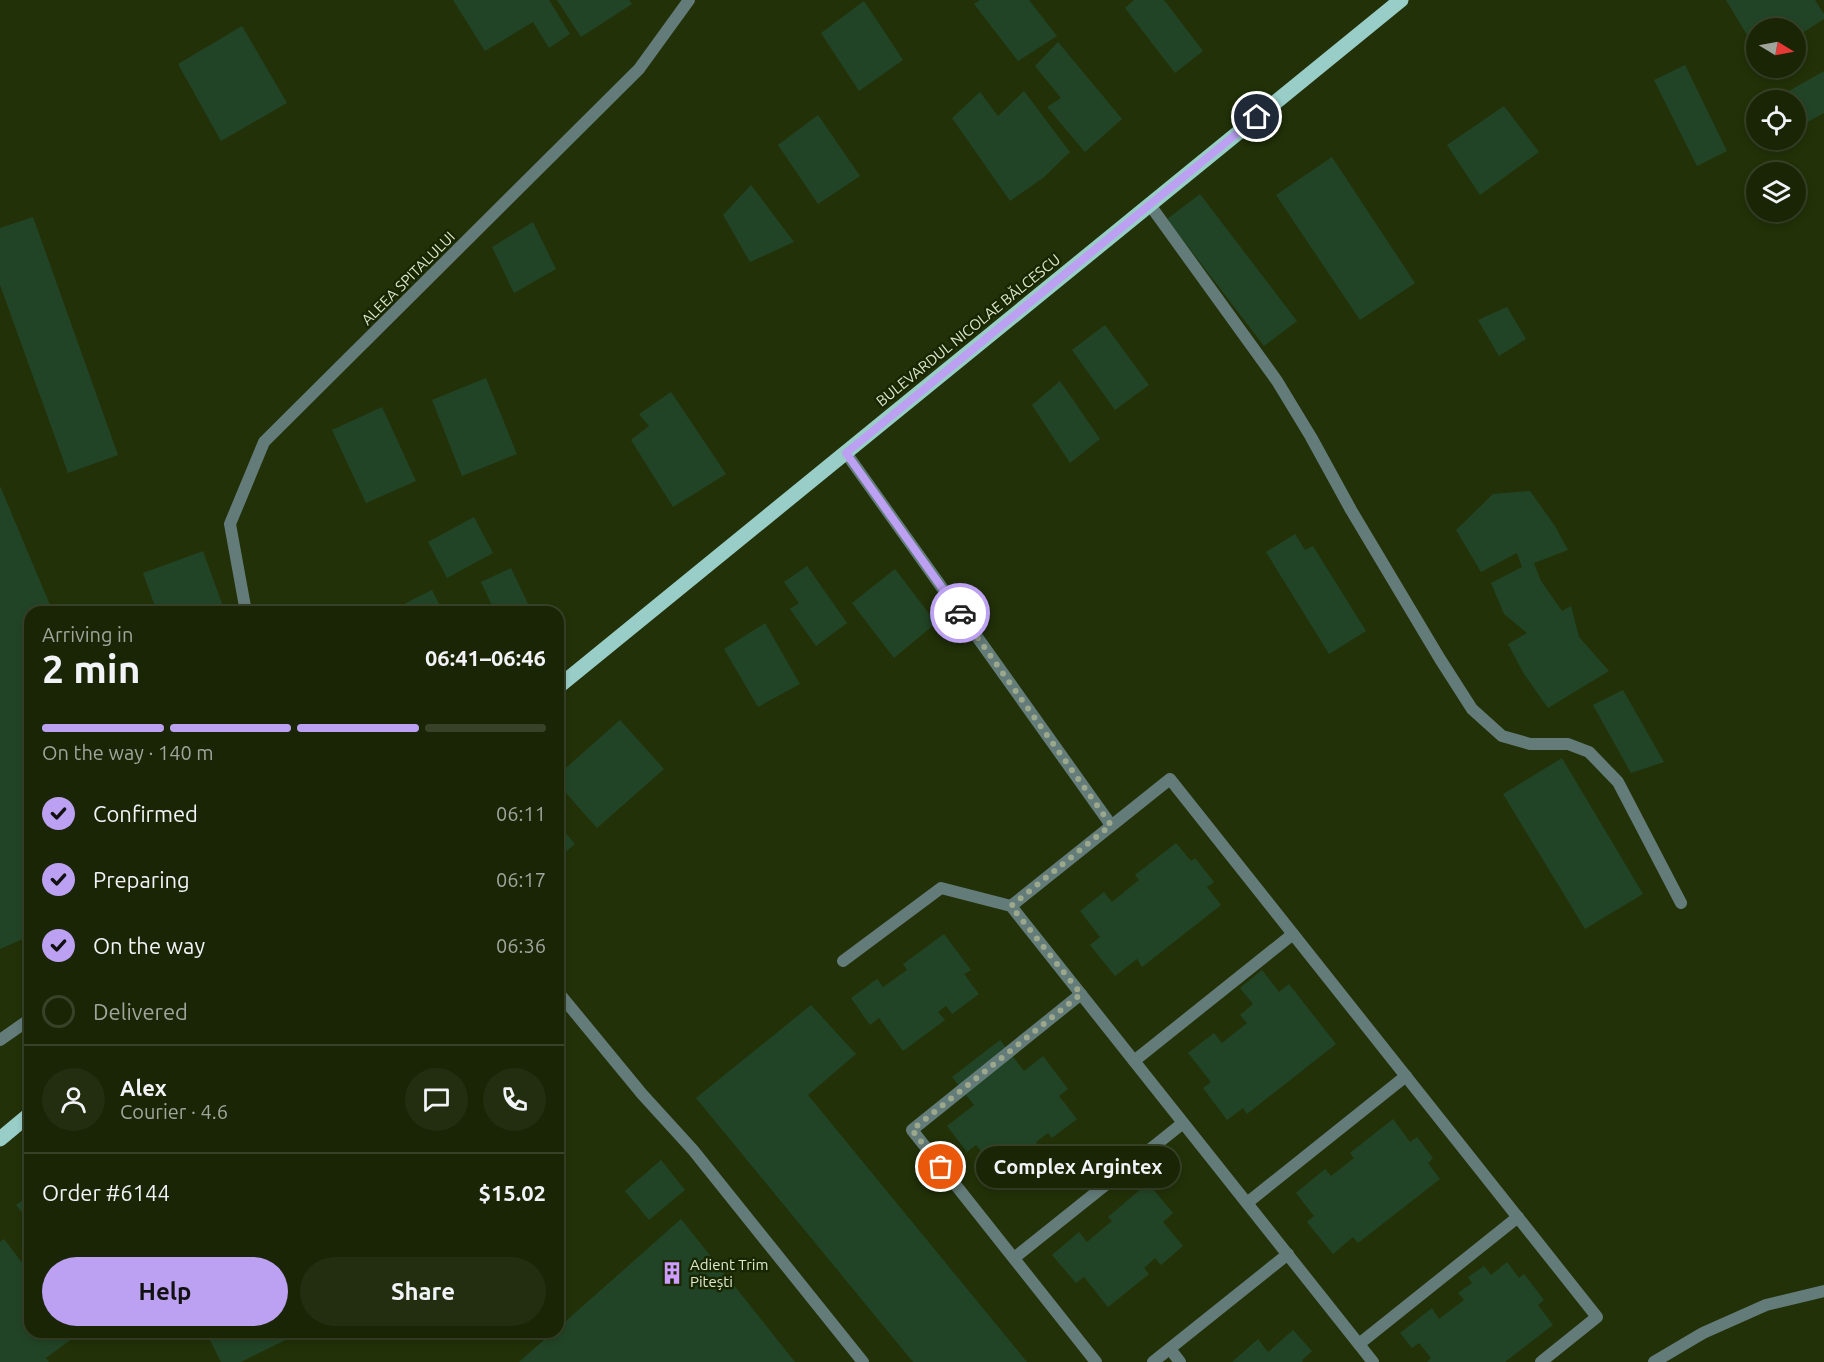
<!DOCTYPE html>
<html lang="en">
<head>
<meta charset="utf-8">
<style>
  body { margin:0; font-family:Ubuntu,sans-serif; background:#232d10; color:#f1f3f6; height:100vh; display:flex; flex-direction:column; font-size:22px; white-space:nowrap }
  * { box-sizing:border-box; margin:0 }
  p { font-size:20px; color:#9fa59b }
  .icon { flex:none; width:33px; height:33px; fill:none; stroke:currentColor; stroke-width:2; stroke-linecap:round; stroke-linejoin:round }
  .map { position:relative; flex:1; overflow:hidden }
  .sheet { position:absolute; left:24px; top:606px; width:540px; height:732px; display:flex; flex-direction:column; background:#1a2506; border-radius:18px; box-shadow:0 3px 9px #0003,0 0 0 2px #384228 }
  .sheet>* { flex:none }
  .needle { width:39px; rotate:100deg }
  .fabs { position:absolute; left:1746px; top:18px; display:grid; gap:12px }
  .fabs a { display:grid; place-items:center; width:60px; height:60px; border-radius:50%; background:#1a2506; box-shadow:0 3px 9px #0003,0 0 0 2px #384228; font-size:30px }
  .pin { position:absolute; display:grid; place-items:center; width:51px; height:51px; color:#fff; margin:-26px; border:3px solid #fff; border-radius:50%; box-shadow:0 2px 6px #0007 }
  .courier { position:absolute; display:grid; place-items:center; width:60px; height:60px; margin:-30px; border:4px solid #bca0f2; border-radius:50%; background:#fff; color:#222; box-shadow:0 2px 8px #0007 }
  .bubble { position:absolute; height:42px; border-radius:21px; background:#1a2506; box-shadow:0 3px 9px #0003,0 0 0 2px #384228; font-size:20px; font-weight:700; line-height:42px; text-align:center }
  .headline em { font-style:normal; font-weight:700 }
  .headline div { display:flex; flex-direction:column-reverse }
  .headline { display:flex; align-items:center; justify-content:space-between; height:102px; padding:0 18px }
  h1 { font-size:39px; font-weight:700; line-height:45px }
  .bar { display:grid; grid-template-columns:repeat(4,1fr); gap:9px 6px; align-content:center; height:72px; padding:0 18px }
  .bar i { height:8px; border-radius:4px; background:#384228 }
  .bar .selected { background:#bca0f2 }
  .bar p { grid-column:span 4 }
  .line { display:flex; align-items:center; gap:15px; padding:0 18px; border-top:2px solid #384228 }
  .line div { flex:1 }
  .round { display:grid; place-items:center; flex:none; width:63px; height:63px; border-radius:32px; background:#232d10 }
  ol { padding:0 18px; list-style:none }
  li { display:flex; align-items:center; gap:18px; height:66px }
  li p { margin-inline-start:auto }
  li .icon { padding:6px; border-radius:50%; background:#bca0f2; color:#111; stroke-width:4 }
  li:last-child { color:#9fa59b }
  li i { width:33px; height:33px; border:3px solid #384228; border-radius:50% }
  .action { display:flex; gap:12px; margin-top:auto; padding:12px 18px }
  .action a { flex:1; height:69px; border-radius:36px; background:#bca0f2; color:#111; font-size:24px; font-weight:700; line-height:69px; text-align:center }
  .action a+a { background:#232d10; color:#f1f3f6 }
  .map>svg:first-child { display:block }
  .building { fill:#224426 }
  .lines { fill:none; stroke-linecap:round; stroke-linejoin:round }
  .service { stroke:#637c79; stroke-width:12 }
  .minor { stroke:#637c79; stroke-width:12 }
  .primary { stroke:#99cec8; stroke-width:15 }
  .done { stroke:#9ca88b; stroke-width:6; stroke-dasharray:0 10.8 }
  .route { stroke:#bca0f2; stroke-width:8 }
  .labels { text-anchor:middle; dominant-baseline:central; stroke-width:5; stroke-linejoin:round; paint-order:stroke }
  .street-label { font-size:15px; fill:#dee8d1; stroke:#192700 }
  .poi-label { font-size:15px; fill:#dee8d1; stroke:#192700; text-anchor:start }
</style>
</head>
<body>
<div class="map">
<svg width="1824" height="1362" viewBox="0 0 1824 1362">
  <rect width="100%" height="100%" fill="#223108"/>
  <!-- building -->
  <g class="building">
    <path d="M453,0H549L570,34L549,48L533,22L485,51Z"/>
    <path d="M557,0H629L632,4L581,37Z"/>
    <path d="M980,0H1029L1057,36L1018,61L974,4Z"/>
    <path d="M1134,0H1164L1203,51L1175,73L1125,8Z"/>
    <path d="M1726,0H1815L1824,14V19L1796,37V28H1756V50Z"/>
    <path d="M864,1L903,60L859,91L821,33Z"/>
    <path d="M242,26L287,103L221,141L178,64Z"/>
    <path d="M1058,42L1122,119L1085,152L1047,107L1061,98L1035,66Z"/>
    <path d="M1685,65L1727,151L1697,166L1654,80Z"/>
    <path d="M1824,71V113L1800,126L1796,119V100H1785L1782,95Z"/>
    <path d="M1024,91L1070,152L1043,178L1010,201L952,118L980,92L998,116Z"/>
    <path d="M1504,106L1539,152L1480,195L1447,145Z"/>
    <path d="M818,115L860,176L818,204L778,145Z"/>
    <path d="M1332,157L1415,283L1360,320L1276,195Z"/>
    <path d="M751,185L794,242L750,262L723,215Z"/>
    <path d="M1200,194L1297,321L1264,346L1167,219Z"/>
    <path d="M33,217L118,455L68,473L0,285V228Z"/>
    <path d="M533,222L556,269L514,293L492,247Z"/>
    <path d="M1507,307L1526,339L1499,356L1478,320Z"/>
    <path d="M1105,325L1149,385L1115,410L1072,350Z"/>
    <path d="M486,378L517,454L462,476L432,400Z"/>
    <path d="M1060,381L1100,439L1070,463L1032,405Z"/>
    <path d="M671,392L726,474L673,507L631,440L649,426L639,414Z"/>
    <path d="M382,407L416,481L366,503L332,430Z"/>
    <path d="M0,486L53,612H30V936L0,949Z"/>
    <path d="M1530,491L1555,526L1568,550L1534,563L1541,581L1562,611L1571,606L1579,637L1609,671L1548,708L1524,674L1508,644L1527,633L1504,614L1491,583L1522,567L1517,553L1481,572L1456,530L1493,494Z"/>
    <path d="M474,517L493,553L447,578L428,542Z"/>
    <path d="M1295,534L1305,550L1313,546L1366,631L1329,654L1266,552Z"/>
    <path d="M203,551L225,612H157L143,573Z"/>
    <path d="M807,566L847,623L816,646L790,609L799,603L784,582Z"/>
    <path d="M511,568L532,612H495L481,582Z"/>
    <path d="M895,569L936,623L894,658L852,603Z"/>
    <path d="M432,590L443,612H388Z"/>
    <path d="M765,623L800,684L758,707L724,649Z"/>
    <path d="M1623,690L1664,762L1631,773L1593,705Z"/>
    <path d="M620,720L664,769L597,828L558,784V775Z"/>
    <path d="M1562,758L1643,894L1585,929L1503,794Z"/>
    <path d="M558,824L575,844L558,858Z"/>
    <path d="M1176,843L1191,861L1195,858L1214,882L1207,887L1221,905L1142,967L1137,959L1115,976L1090,945L1100,937L1080,911L1104,892L1112,902L1139,880L1135,875Z"/>
    <path d="M944,934L971,970L964,974L979,994L952,1014L946,1006L938,1012L945,1020L903,1051L879,1018L870,1025L851,998L877,979L883,987L907,970L903,964Z"/>
    <path d="M1262,970L1279,992L1289,984L1336,1044L1247,1114L1243,1108L1227,1120L1203,1088L1211,1082L1188,1053L1214,1033L1222,1043L1247,1023L1240,1015L1253,1004L1240,988Z"/>
    <path d="M811,1005L856,1054L808,1095L1027,1362H913L696,1098Z"/>
    <path d="M1000,1040L1024,1071L1043,1056L1068,1089L1059,1096L1077,1119L1052,1138L1048,1133L1036,1142L1043,1151L1003,1181L976,1145L967,1152L947,1126L974,1105L952,1077Z"/>
    <path d="M1393,1119L1410,1142L1417,1137L1433,1158L1428,1163L1440,1179L1358,1243L1353,1237L1333,1254L1307,1222L1314,1216L1296,1193L1325,1169L1331,1176L1354,1158L1350,1153Z"/>
    <path d="M661,1160L685,1190L649,1220L625,1191Z"/>
    <path d="M1148,1183L1173,1213L1163,1222L1183,1246L1161,1265L1155,1258L1144,1268L1149,1274L1108,1307L1084,1277L1076,1283L1052,1255L1079,1232L1087,1242L1112,1221L1108,1217Z"/>
    <path d="M30,1195V1223L16,1205Z"/>
    <path d="M681,1219L795,1362H519L553,1332H558V1328Z"/>
    <path d="M4,1239L30,1273V1332H74L77,1335L46,1358L49,1362H0V1242Z"/>
    <path d="M1507,1262L1519,1278L1524,1274L1544,1300L1538,1305L1553,1325L1505,1362H1427L1431,1358L1419,1343L1412,1348L1400,1333L1432,1308L1439,1319L1464,1300L1458,1293L1472,1283L1468,1277L1484,1266L1491,1275Z"/>
    <path d="M1293,1330L1312,1351L1302,1360L1303,1362H1232L1258,1339L1268,1352Z"/>
    <path d="M206,1332H302L241,1362H221Z"/>
  </g>
  <g class="lines">
    <!-- service -->
    <g class="service">
      <path d="M1150,205L1277,381L1311,437L1351,510L1440,659L1472,709L1502,736L1530,744H1568L1589,752L1618,782L1681,903"/>
      <path d="M846,453L1111,825"/>
      <path d="M1011,906L1170,779L1597,1317L1541,1362"/>
      <path d="M843,961L941,888L1011,906L1373,1362"/>
      <path d="M558,992L642,1094L693,1150L863,1362"/>
      <path d="M1081,994L912,1130L1096,1362"/>
      <path d="M0,1040L30,1019"/>
      <path d="M1134,1061L1293,934"/>
      <path d="M1247,1203L1406,1076"/>
      <path d="M1014,1258L1183,1123"/>
      <path d="M1359,1344L1518,1217"/>
      <path d="M1170,1349L1180,1362"/>
      <path d="M1153,1362L1288,1254"/>
      <path d="M1654,1362L1703,1333L1766,1305L1824,1291"/>
    </g>
    <!-- minor -->
    <path class="minor" d="M246,612L230,524L264,442L639,69L689,0"/>
    <!-- primary -->
    <g class="primary">
      <path d="M558,687L1401,0"/>
      <path d="M0,1139L30,1114"/>
    </g>
  </g>
  <g class="lines">
    <!-- done -->
    <path class="done" d="M941,1167L912,1130L1081,994L1011,906L1111,825L960,613"/>
    <!-- route -->
    <path class="route" d="M960,613L846,453L1257,117"/>
  </g>
  <!-- icons -->
  <defs>
    <g id="building-bare" transform="scale(1.8)"><path d="M-4-6H4V6H1V3H-1V6H-4ZM-2.5-4.3h1.7v1.8h-1.7ZM.8-4.3h1.7v1.8H.8ZM-2.5-1h1.7V.8h-1.7ZM.8-1h1.7V.8H.8Z" fill="#cf9dff" stroke="#192700" stroke-width="2.5" paint-order="stroke"/></g>
  </defs>
  <g fill-rule="evenodd">
    <use href="#building-bare" x="672" y="1273"/>
  </g>
  <g class="labels">
    <!-- street labels -->
    <g class="street-label">
      <text transform="translate(408 278) rotate(-45)">ALEEA SPITALULUI</text>
      <text transform="translate(968 330) rotate(-39)">BULEVARDUL NICOLAE BĂLCESCU</text>
    </g>
    <!-- poi labels -->
    <g class="poi-label">
      <text x="690" y="1264">Adient Trim<tspan x="690" dy="17">Pitești</tspan></text>
    </g>
  </g>
</svg>
<div class="fabs">
<a><svg class="needle" viewBox="-14 -14 28 28"><path d="M0-13l5 13h-10z" fill="#e53935"/><path d="M0 13l5-13h-10z" fill="#9fa59b"/></svg></a>
<a><svg class="icon" aria-label="locate" viewBox="0 0 24 24"><circle cx="12" cy="12" r="6"/><path d="M12 2v4M12 18v4M2 12h4M18 12h4"/></svg></a>
<a><svg class="icon" aria-label="layers" viewBox="0 0 24 24"><path d="M12 4l9 5-9 5-9-5zM3 14l9 5 9-5"/></svg></a>
</div>
<div class="pin" style="left:941px;top:1167px;background:#ea580c"><svg class="icon" aria-label="bag" viewBox="0 0 24 24"><path d="M5 8h14l-1 12H6zM9 8a3 3 0 0 1 6 0"/></svg></div>
<div class="pin" style="left:1257px;top:117px;background:#1f2937"><svg class="icon" aria-label="home" viewBox="0 0 24 24"><path d="M3 11l9-7 9 7M6 9v11h12V9"/></svg></div>
<div class="courier" style="left:960px;top:613px"><svg class="icon" aria-label="car" viewBox="0 0 24 24"><path d="M5 17H2v-5l4-1 3-4h7l3 4 3 1v5h-3M9 17h6M6 11h13"/><circle cx="7" cy="17" r="2"/><circle cx="17" cy="17" r="2"/></svg></div>
<div class="bubble" style="left:976px;top:1146px;width:204px">Complex Argintex</div>
<section class="sheet">
<div class="headline"><div><h1>2 min</h1><p>Arriving in</p></div><em>06:41–06:46</em></div>
<div class="bar"><i class="selected"></i><i class="selected"></i><i class="selected"></i><i></i><p>On the way · 140 m</p></div>
<ol>
<li><svg class="icon" aria-label="check" viewBox="0 0 24 24"><path d="M5 12l5 5 9-10"/></svg>Confirmed<p>06:11</p></li>
<li><svg class="icon" aria-label="check" viewBox="0 0 24 24"><path d="M5 12l5 5 9-10"/></svg>Preparing<p>06:17</p></li>
<li><svg class="icon" aria-label="check" viewBox="0 0 24 24"><path d="M5 12l5 5 9-10"/></svg>On the way<p>06:36</p></li>
<li><i></i>Delivered</li>
</ol>
<div class="line" style="height:108px"><a class="round"><svg class="icon" aria-label="person" viewBox="0 0 24 24"><circle cx="12" cy="8" r="4"/><path d="M4 21q1-7 8-7t8 7"/></svg></a><div><b>Alex</b><p>Courier · 4.6</p></div><a class="round"><svg class="icon" aria-label="chat" viewBox="0 0 24 24"><path d="M4 5h16v11H9l-5 4z"/></svg></a><a class="round"><svg class="icon" aria-label="phone" viewBox="0 0 24 24"><path d="M5 4h4l2 5-3 2q2 4 5 5l2-3 5 2v4C11 20 4 13 5 4z"/></svg></a></div>
<div class="line" style="height:78px"><div>Order #6144</div><b>$15.02</b></div>
<div class="action"><a>Help</a><a>Share</a></div>
</section>
</div>
</body>
</html>
